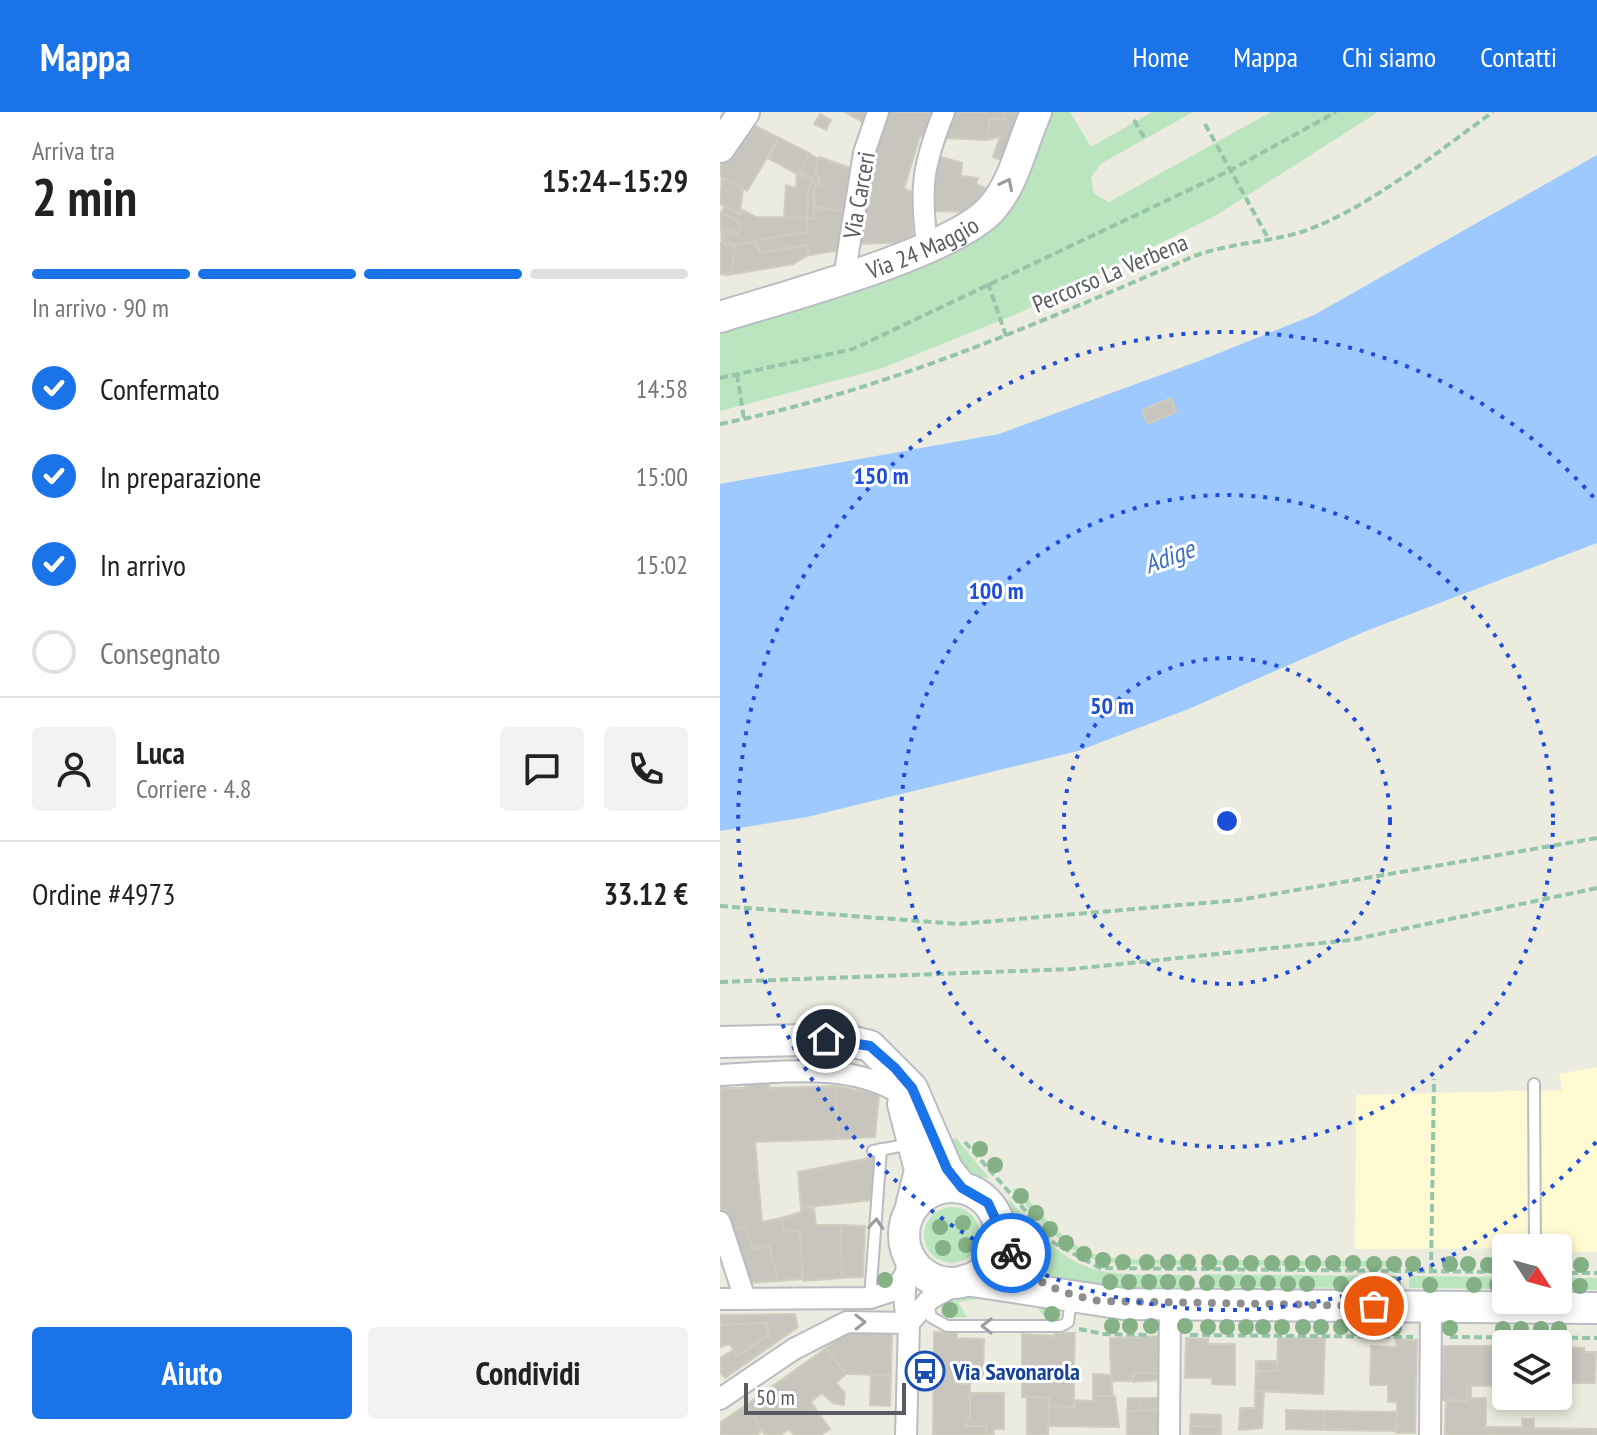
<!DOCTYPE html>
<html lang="it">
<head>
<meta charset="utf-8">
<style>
  body { margin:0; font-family:"PT Sans Narrow",sans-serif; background:#f2f2f2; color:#222; height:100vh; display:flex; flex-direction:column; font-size:30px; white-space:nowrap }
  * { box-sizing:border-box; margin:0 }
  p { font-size:26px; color:#767676 }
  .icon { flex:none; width:44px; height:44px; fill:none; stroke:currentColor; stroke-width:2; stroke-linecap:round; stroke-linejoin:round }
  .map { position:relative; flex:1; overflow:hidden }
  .panel { display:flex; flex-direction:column; background:#fff; width:720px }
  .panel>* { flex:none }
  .needle { width:52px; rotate:126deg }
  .tools { position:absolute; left:772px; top:1122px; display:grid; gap:16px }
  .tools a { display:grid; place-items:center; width:80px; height:80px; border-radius:8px; background:#fff; box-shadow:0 4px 12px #0003; font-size:40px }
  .scale { position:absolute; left:24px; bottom:20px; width:162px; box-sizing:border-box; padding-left:8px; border:4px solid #585b61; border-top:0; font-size:22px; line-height:28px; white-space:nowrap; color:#585b61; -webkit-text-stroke:6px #fff; paint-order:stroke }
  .pin { position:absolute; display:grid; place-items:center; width:68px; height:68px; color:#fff; margin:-34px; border:4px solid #fff; border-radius:50%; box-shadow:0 2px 8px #0007 }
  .courier { position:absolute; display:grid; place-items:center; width:80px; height:80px; margin:-40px; border:6px solid #1a73e8; border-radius:50%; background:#fff; color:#222; box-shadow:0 2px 10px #0007 }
  .head em { font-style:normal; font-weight:800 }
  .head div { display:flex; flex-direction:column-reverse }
  .head { display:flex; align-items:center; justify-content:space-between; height:136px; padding:0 32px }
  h1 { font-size:52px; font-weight:800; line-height:60px }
  .bar { display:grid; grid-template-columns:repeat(4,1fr); gap:12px 8px; align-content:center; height:96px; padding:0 32px }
  .bar i { height:10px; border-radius:6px; background:#e0e0e0 }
  .bar .active { background:#1a73e8 }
  .bar p { grid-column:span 4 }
  .line { display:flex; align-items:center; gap:20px; padding:0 32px; border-top:2px solid #e0e0e0 }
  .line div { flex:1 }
  .round { display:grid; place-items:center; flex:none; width:84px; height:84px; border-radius:8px; background:#f2f2f2 }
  ol { padding:0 32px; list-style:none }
  li { display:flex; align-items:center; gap:24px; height:88px }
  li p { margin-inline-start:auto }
  li .icon { padding:8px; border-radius:50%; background:#1a73e8; color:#fff; stroke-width:4 }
  li:last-child { color:#767676 }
  li i { width:44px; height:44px; border:4px solid #e0e0e0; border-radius:50% }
  .primary-button { display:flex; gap:16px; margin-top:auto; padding:16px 32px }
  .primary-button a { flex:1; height:92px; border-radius:8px; background:#1a73e8; color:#fff; font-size:32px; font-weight:800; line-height:92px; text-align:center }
  .primary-button a+a { background:#f2f2f2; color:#222 }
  header { display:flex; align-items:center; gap:48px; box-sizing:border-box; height:112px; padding:0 40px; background:#1a73e8; color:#fff }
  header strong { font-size:38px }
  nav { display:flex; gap:44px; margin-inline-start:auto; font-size:28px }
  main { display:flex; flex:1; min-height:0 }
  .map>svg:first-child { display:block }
  .commercial { fill:#fffad2 }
  .green { fill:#bae5bf }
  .water { fill:#9dc9ff }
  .building { fill:#c7c5bd; stroke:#d1cdbe; stroke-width:2 }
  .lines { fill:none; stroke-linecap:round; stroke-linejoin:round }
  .lane-casing { stroke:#babcc2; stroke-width:14 }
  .street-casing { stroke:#babcc2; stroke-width:24 }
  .secondary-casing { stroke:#babdc4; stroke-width:34 }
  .path { stroke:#93c6a8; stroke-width:4; stroke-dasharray:8 4; stroke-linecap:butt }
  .lane { stroke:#fff; stroke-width:10 }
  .street { stroke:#fff; stroke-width:20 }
  .secondary { stroke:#fff; stroke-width:30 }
  .tree { fill:#85b186 }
  .oneway { stroke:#9b9da0 }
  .done { stroke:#8c8d8d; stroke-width:8; stroke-dasharray:0 14.4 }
  .route { stroke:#1a73e8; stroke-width:10 }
  .ring { fill:none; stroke:#1d4ed8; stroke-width:4; stroke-dasharray:4 8 }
  .labels { text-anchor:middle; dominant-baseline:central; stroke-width:6; stroke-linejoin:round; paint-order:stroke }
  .street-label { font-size:24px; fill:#585b61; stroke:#fff }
  .transit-label { font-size:24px; font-weight:bold; fill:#164399; stroke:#fff; text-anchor:start }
  .water-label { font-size:26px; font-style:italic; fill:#3c6fc6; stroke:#fff }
  .centre { fill:#1d4ed8; stroke:#fff; stroke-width:4 }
  .ring-label { font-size:24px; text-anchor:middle; font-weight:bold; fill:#1d4ed8; stroke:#fff; stroke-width:6; stroke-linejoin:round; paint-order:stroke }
</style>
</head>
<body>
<header>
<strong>Mappa</strong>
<nav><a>Home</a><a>Mappa</a><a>Chi siamo</a><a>Contatti</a></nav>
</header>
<main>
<section class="panel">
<div class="head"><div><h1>2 min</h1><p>Arriva tra</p></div><em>15:24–15:29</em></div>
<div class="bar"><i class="active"></i><i class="active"></i><i class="active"></i><i></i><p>In arrivo · 90 m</p></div>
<ol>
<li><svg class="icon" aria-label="check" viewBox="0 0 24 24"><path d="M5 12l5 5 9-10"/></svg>Confermato<p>14:58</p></li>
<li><svg class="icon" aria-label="check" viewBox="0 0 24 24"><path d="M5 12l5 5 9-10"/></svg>In preparazione<p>15:00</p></li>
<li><svg class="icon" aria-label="check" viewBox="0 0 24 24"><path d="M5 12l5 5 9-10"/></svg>In arrivo<p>15:02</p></li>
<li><i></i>Consegnato</li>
</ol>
<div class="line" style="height:144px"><a class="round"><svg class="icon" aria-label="person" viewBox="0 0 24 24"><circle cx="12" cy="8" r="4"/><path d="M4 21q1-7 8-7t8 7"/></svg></a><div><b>Luca</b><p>Corriere · 4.8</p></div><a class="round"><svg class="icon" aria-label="chat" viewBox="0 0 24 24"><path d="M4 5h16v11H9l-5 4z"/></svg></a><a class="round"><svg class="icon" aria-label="phone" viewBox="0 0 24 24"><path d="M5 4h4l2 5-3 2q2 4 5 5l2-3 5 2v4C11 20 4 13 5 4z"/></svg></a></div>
<div class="line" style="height:104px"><div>Ordine #4973</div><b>33.12 €</b></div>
<div class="primary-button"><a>Aiuto</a><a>Condividi</a></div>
</section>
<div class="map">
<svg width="877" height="1323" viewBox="0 0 877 1323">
  <rect width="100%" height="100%" fill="#ecebdf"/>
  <!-- commercial -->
  <path class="commercial" d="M877,955V1140H838V1136L635,1137L636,983L842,978L839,962Z"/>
  <!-- green -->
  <g class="green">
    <path d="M328,0H350L371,35L432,0H473L382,51L371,65L374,82L389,90L551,0H658L495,104L301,200L163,256L0,299V220L204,151L270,118L299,78Z"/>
    <path d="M236,1026L269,1066L250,1063L225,1030Z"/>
    <path d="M297,1075C366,1155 371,1147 473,1148L472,1153C370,1152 362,1160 293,1078Z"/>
    <path d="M289,1087C357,1169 371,1162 472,1163V1175C431,1174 324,1183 301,1142C295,1132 290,1099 289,1087Z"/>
    <circle cx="232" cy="1123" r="28"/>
    <path d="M484,1148L677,1149V1155L484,1153Z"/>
    <path d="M484,1162L677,1164V1176L483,1175Z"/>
    <path d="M689,1164L786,1165V1177L689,1176Z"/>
    <path d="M838,1166H877V1178L838,1177Z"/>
    <path d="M270,1183L338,1197L341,1204L326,1207L316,1193L271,1185L238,1190L247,1205L228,1206L221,1202V1195L230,1189Z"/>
  </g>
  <!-- water -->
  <path class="water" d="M877,43V431L646,519L471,596L358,639L87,705L0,719V372L279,322L479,249L594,203Z"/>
  <!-- building -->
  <g class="building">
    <path d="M125,0H146L142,10Z"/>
    <path d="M166,0H215L205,26L200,24L184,77L193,80L192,130L136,132L145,65Z"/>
    <path d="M232,0H284L285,7H270L266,28L224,26Z"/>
    <path d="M284,0H307L289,51L273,45L280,25L266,28L270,7H285Z"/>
    <path d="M100,2L111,8L106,18L94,12Z"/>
    <path d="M28,10L59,26L27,79L0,64V54Z"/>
    <path d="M59,26L89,41L81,64L48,46Z"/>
    <path d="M89,41L99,48L95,63L99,65L100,73L95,72L92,85L96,87L93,107L87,106L88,81L93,67L81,61Z"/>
    <path d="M218,44L242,51L241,64L258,66L256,72L275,80L252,100L211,99L210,76Z"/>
    <path d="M99,45L134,57L125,100L94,95L95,72L100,73L99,65L95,63Z"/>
    <path d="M77,61L93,67L88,81L87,106H64L66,73L76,76Z"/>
    <path d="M2,65L23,77L20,103L0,92Z"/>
    <path d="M5,94L20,103L22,98L36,105L87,106V120L15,133L2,131L4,117L17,122L21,111L1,101Z"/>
    <path d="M94,95L125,100L122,138L89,143L87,133L40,141L38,133L34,134L37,128L87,120V106L93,107Z"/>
    <path d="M0,100L21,111L17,122L4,117L2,131Z"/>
    <path d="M34,130L40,141L87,133L89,143L73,152L8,163L12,159L15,133Z"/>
    <path d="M0,131L15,133L12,159L8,163L0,162Z"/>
    <path d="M451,286L456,300L428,312L422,298Z"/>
    <path d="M25,972H49V976L115,974L119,1027L35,1030L42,1110L61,1106L65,1120L80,1118L83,1167L58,1169L49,1133L33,1137L25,1114L7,1120L0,1098V976H25Z"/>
    <path d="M115,974L159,982L155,1025L119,1027Z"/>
    <path d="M154,1045L151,1088L81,1096L78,1060Z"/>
    <path d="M81,1096H94L96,1113H121L122,1166L83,1169L80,1118L65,1120L61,1106L81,1100Z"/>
    <path d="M121,1113L145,1114L143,1165L122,1166Z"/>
    <path d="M25,1114L33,1137L49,1133L58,1169L25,1171L7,1120Z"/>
    <path d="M75,1202L78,1215L5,1266L0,1260V1246L14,1238L17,1244L49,1223L46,1211L0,1213V1203Z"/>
    <path d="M46,1211L49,1223L17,1244L10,1232L0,1235V1213Z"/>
    <path d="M129,1219H172L171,1263L126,1262L106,1236Z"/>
    <path d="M214,1220L237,1221V1226L264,1227L263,1266L239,1265L240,1272H250V1307H246V1314H267L266,1323H213Z"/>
    <path d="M335,1221H355L354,1256L341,1255L340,1265H354V1295L329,1294V1286L302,1285V1222L335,1224Z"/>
    <path d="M441,1224L440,1261H413V1269H391L390,1226Z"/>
    <path d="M466,1226L488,1227V1232H515V1273L492,1272V1266H465Z"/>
    <path d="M558,1226H605L603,1282L535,1279L536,1259H557Z"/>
    <path d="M676,1227L697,1228L695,1321H676L677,1290H668V1273H650L651,1234L676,1235Z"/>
    <path d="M723,1234H775V1240H785V1274H747V1289L722,1288Z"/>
    <path d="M838,1235L864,1236V1240H876L875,1271H838Z"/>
    <path d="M106,1236L126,1262L116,1271L125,1281L124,1293L113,1291L102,1281L91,1290L110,1317L101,1323H74L69,1317L61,1323H45L26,1293Z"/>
    <rect x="536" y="1249" width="21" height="10"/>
    <path d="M413,1261H438V1268L413,1270Z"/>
    <path d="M373,1262L391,1263L393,1284H373Z"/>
    <path d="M151,1263H171L170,1294L150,1293Z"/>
    <path d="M747,1274H751V1286H766V1315H774V1323H725L726,1288L747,1289Z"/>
    <path d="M535,1279L544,1280L542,1316L519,1318L520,1296H535Z"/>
    <path d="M250,1281H284V1317H273L274,1323H266L267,1314H246V1307H250Z"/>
    <path d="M373,1284H395L399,1315L328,1314L329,1294L354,1295V1288L373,1289Z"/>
    <path d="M307,1285L329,1286L328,1323H307Z"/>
    <path d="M408,1286H420V1299H407Z"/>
    <path d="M420,1286H439V1298L420,1299Z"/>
    <path d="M26,1293L42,1319L37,1323H0V1311Z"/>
    <path d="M439,1298V1323H407V1299Z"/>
    <path d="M566,1298L604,1299V1318L566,1317Z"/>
    <path d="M604,1299L677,1300L676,1319L604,1318Z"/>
    <path d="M471,1302L501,1303V1315L470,1314Z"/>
    <path d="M802,1307H814V1316L877,1317V1323H774V1315H802Z"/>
    <path d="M470,1314L501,1315V1323H470Z"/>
  </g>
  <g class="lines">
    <!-- lane casing -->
    <g class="lane-casing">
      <g id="lane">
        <path d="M814,972L815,1136"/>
        <path d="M153,1039L191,1032"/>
        <path d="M150,1186L161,1037"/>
        <path d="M208,1192L211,1205L227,1214H341L348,1210L351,1188"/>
      </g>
    </g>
    <!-- street casing -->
    <g class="street-casing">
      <g id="street">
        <path d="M207,134C200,76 202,55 224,0"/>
        <path d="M124,166L144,41L158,0"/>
        <path d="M0,963C57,961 128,949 179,981"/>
        <path d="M0,1110L25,1187"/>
        <path d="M186,1135C190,1162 179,1186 189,1211"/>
        <path d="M0,1187L150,1186L175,1178L189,1157"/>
        <path d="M0,1287L74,1237L127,1210L189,1211"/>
        <path d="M186,1323L189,1211L210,1187L241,1170"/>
        <path d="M449,1323L450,1192"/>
        <path d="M710,1323L711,1194"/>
      </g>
    </g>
    <!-- secondary casing -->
    <g class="secondary-casing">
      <g id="secondary">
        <path d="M0,35L24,0"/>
        <path id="s1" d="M0,205C60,186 236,140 273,95C295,69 302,31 316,0"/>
        <path d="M0,930L122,927L150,934L192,976L227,1057L242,1076"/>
        <path d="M183,992L200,1058L190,1099"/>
        <circle cx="232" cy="1123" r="48"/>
        <path d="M246,1168L404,1192L877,1196"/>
      </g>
    </g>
    <!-- path -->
    <g class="path">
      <path d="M414,8L425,27"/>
      <path d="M485,12L548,126"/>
      <path d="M268,171L286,224"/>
      <path d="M17,262L24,307"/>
      <path d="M0,266L133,237L509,59L616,0"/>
      <path d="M0,312C164,279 319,211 472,145C510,130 552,131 590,117C654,92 717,40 773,0"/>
      <path d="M0,794L239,812L519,788L877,726"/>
      <path d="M0,870L352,857L631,828L877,776"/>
      <path d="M245,1030L334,1131L380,1156L786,1160"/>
      <path d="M711,1160L714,967"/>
      <path d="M838,1161H877"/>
      <path d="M359,1217L384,1222L429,1223"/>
      <path d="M470,1223L693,1225"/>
      <path d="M730,1225L877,1226"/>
    </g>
    <!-- lane -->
    <use href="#lane" class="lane"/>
    <!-- street -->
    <use href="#street" class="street"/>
    <!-- secondary -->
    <use href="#secondary" class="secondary"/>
  </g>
  <!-- trees -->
  <g class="tree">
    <circle cx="260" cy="1037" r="8"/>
    <circle cx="275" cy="1053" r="8"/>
    <circle cx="301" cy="1084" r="8"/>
    <circle cx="316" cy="1101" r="8"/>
    <circle cx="243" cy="1111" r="8"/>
    <circle cx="220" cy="1115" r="8"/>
    <circle cx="330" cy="1117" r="8"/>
    <circle cx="346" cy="1131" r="8"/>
    <circle cx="246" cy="1133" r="8"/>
    <circle cx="223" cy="1136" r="8"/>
    <circle cx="320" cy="1137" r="8"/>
    <circle cx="364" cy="1142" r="8"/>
    <circle cx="383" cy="1148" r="8"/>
    <circle cx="403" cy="1150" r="8"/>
    <circle cx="427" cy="1150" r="8"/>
    <circle cx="448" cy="1150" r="8"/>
    <circle cx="468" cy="1150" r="8"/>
    <circle cx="489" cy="1150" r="8"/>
    <circle cx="511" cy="1151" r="8"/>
    <circle cx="531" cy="1151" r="8"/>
    <circle cx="552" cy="1151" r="8"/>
    <circle cx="572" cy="1151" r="8"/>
    <circle cx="593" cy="1151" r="8"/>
    <circle cx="613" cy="1151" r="8"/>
    <circle cx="633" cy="1151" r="8"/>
    <circle cx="654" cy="1152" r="8"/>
    <circle cx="674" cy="1152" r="8"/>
    <circle cx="693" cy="1152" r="8"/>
    <circle cx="730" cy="1152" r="8"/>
    <circle cx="748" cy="1152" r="8"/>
    <circle cx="768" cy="1153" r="8"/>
    <circle cx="861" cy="1153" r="8"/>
    <circle cx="165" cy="1168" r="8"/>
    <circle cx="390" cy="1170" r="8"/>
    <circle cx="409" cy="1170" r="8"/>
    <circle cx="429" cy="1170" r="8"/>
    <circle cx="448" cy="1170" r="8"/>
    <circle cx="467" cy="1171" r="8"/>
    <circle cx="487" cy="1171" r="8"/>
    <circle cx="507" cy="1171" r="8"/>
    <circle cx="528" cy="1171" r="8"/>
    <circle cx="548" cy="1171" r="8"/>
    <circle cx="568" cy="1172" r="8"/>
    <circle cx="587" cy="1172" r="8"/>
    <circle cx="621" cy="1172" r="8"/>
    <circle cx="673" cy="1172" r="8"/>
    <circle cx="710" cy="1173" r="8"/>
    <circle cx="754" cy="1173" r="8"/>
    <circle cx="777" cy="1173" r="8"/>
    <circle cx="860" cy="1174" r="8"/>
    <circle cx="230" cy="1198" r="8"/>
    <circle cx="332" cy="1202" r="8"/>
    <circle cx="392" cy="1214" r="8"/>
    <circle cx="410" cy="1214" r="8"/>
    <circle cx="431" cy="1214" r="8"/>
    <circle cx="465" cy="1214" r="8"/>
    <circle cx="488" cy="1215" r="8"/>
    <circle cx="507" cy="1215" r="8"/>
    <circle cx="526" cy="1215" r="8"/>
    <circle cx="543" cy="1215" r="8"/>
    <circle cx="562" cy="1215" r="8"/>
    <circle cx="583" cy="1215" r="8"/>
    <circle cx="601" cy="1215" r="8"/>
    <circle cx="621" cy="1215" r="8"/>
    <circle cx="637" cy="1216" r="8"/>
    <circle cx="655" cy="1216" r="8"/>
    <circle cx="674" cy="1216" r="8"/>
    <circle cx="730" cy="1216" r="8"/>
    <circle cx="783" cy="1217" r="8"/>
    <circle cx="801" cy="1217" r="8"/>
    <circle cx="821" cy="1217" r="8"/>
    <circle cx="839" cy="1217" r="8"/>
  </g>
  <!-- one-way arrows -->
  <defs><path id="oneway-chevron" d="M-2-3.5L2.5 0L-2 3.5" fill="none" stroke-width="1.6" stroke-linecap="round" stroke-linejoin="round" transform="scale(2)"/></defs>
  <g class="oneway">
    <use href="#oneway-chevron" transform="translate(287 72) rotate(-63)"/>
    <use href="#oneway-chevron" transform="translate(156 1112) rotate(-86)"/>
    <use href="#oneway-chevron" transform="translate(140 1210) rotate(-1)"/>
    <use href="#oneway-chevron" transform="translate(267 1214) rotate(180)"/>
  </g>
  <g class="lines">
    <!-- done -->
    <path class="done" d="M291,1141C312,1172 344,1182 379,1189L654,1194"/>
    <!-- route -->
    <path class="route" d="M106,927L150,934L175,956L192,976L227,1057L242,1076L268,1091L291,1141"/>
  </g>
  <!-- distance rings -->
  <g class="ring">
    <circle cx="507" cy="709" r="163"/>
    <circle cx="507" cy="709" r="326"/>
    <path d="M876 1030A489 489 0 1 1 876 388"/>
  </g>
  <!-- icons -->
  <defs>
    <g id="bus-ring" transform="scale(2)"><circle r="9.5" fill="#fff" stroke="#1a4fb4" stroke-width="1.5"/><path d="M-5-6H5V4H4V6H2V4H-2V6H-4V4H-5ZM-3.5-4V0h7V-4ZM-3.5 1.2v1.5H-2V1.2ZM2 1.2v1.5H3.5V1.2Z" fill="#1a4fb4"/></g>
  </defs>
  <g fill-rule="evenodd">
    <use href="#bus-ring" x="205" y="1259"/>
  </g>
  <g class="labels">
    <!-- street labels -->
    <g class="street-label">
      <text transform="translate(139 83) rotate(-80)">Via Carceri</text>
      <text stroke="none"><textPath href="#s1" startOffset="214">Via 24 Maggio</textPath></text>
      <text transform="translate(390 161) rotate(-23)">Percorso La Verbena</text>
    </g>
    <!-- transit labels -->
    <g class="transit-label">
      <text x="233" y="1259">Via Savonarola</text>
    </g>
    <!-- water labels -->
    <g class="water-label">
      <text transform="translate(449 444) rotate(-20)">Adige</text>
    </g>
  </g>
  <circle cx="507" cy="709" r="12" class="centre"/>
  <g class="ring-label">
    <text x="161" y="372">150 m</text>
    <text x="276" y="487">100 m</text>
    <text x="392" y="602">50 m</text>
  </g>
</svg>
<div class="tools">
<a><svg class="needle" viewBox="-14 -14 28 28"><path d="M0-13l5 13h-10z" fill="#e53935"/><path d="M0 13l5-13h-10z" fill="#767676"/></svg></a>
<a><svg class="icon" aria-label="layers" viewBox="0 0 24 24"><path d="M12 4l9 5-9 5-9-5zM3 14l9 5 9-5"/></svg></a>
</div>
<div class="scale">50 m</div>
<div class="pin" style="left:654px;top:1194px;background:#ea580c"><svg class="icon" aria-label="bag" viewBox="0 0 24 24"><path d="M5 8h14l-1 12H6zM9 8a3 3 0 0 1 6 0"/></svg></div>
<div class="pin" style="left:106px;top:927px;background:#1f2937"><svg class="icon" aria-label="home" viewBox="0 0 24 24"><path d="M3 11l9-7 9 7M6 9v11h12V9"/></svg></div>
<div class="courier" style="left:291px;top:1141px"><svg class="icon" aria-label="bike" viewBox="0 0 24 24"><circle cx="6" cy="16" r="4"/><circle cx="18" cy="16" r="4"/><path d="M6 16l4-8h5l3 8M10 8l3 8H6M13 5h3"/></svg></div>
</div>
</main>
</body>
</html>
